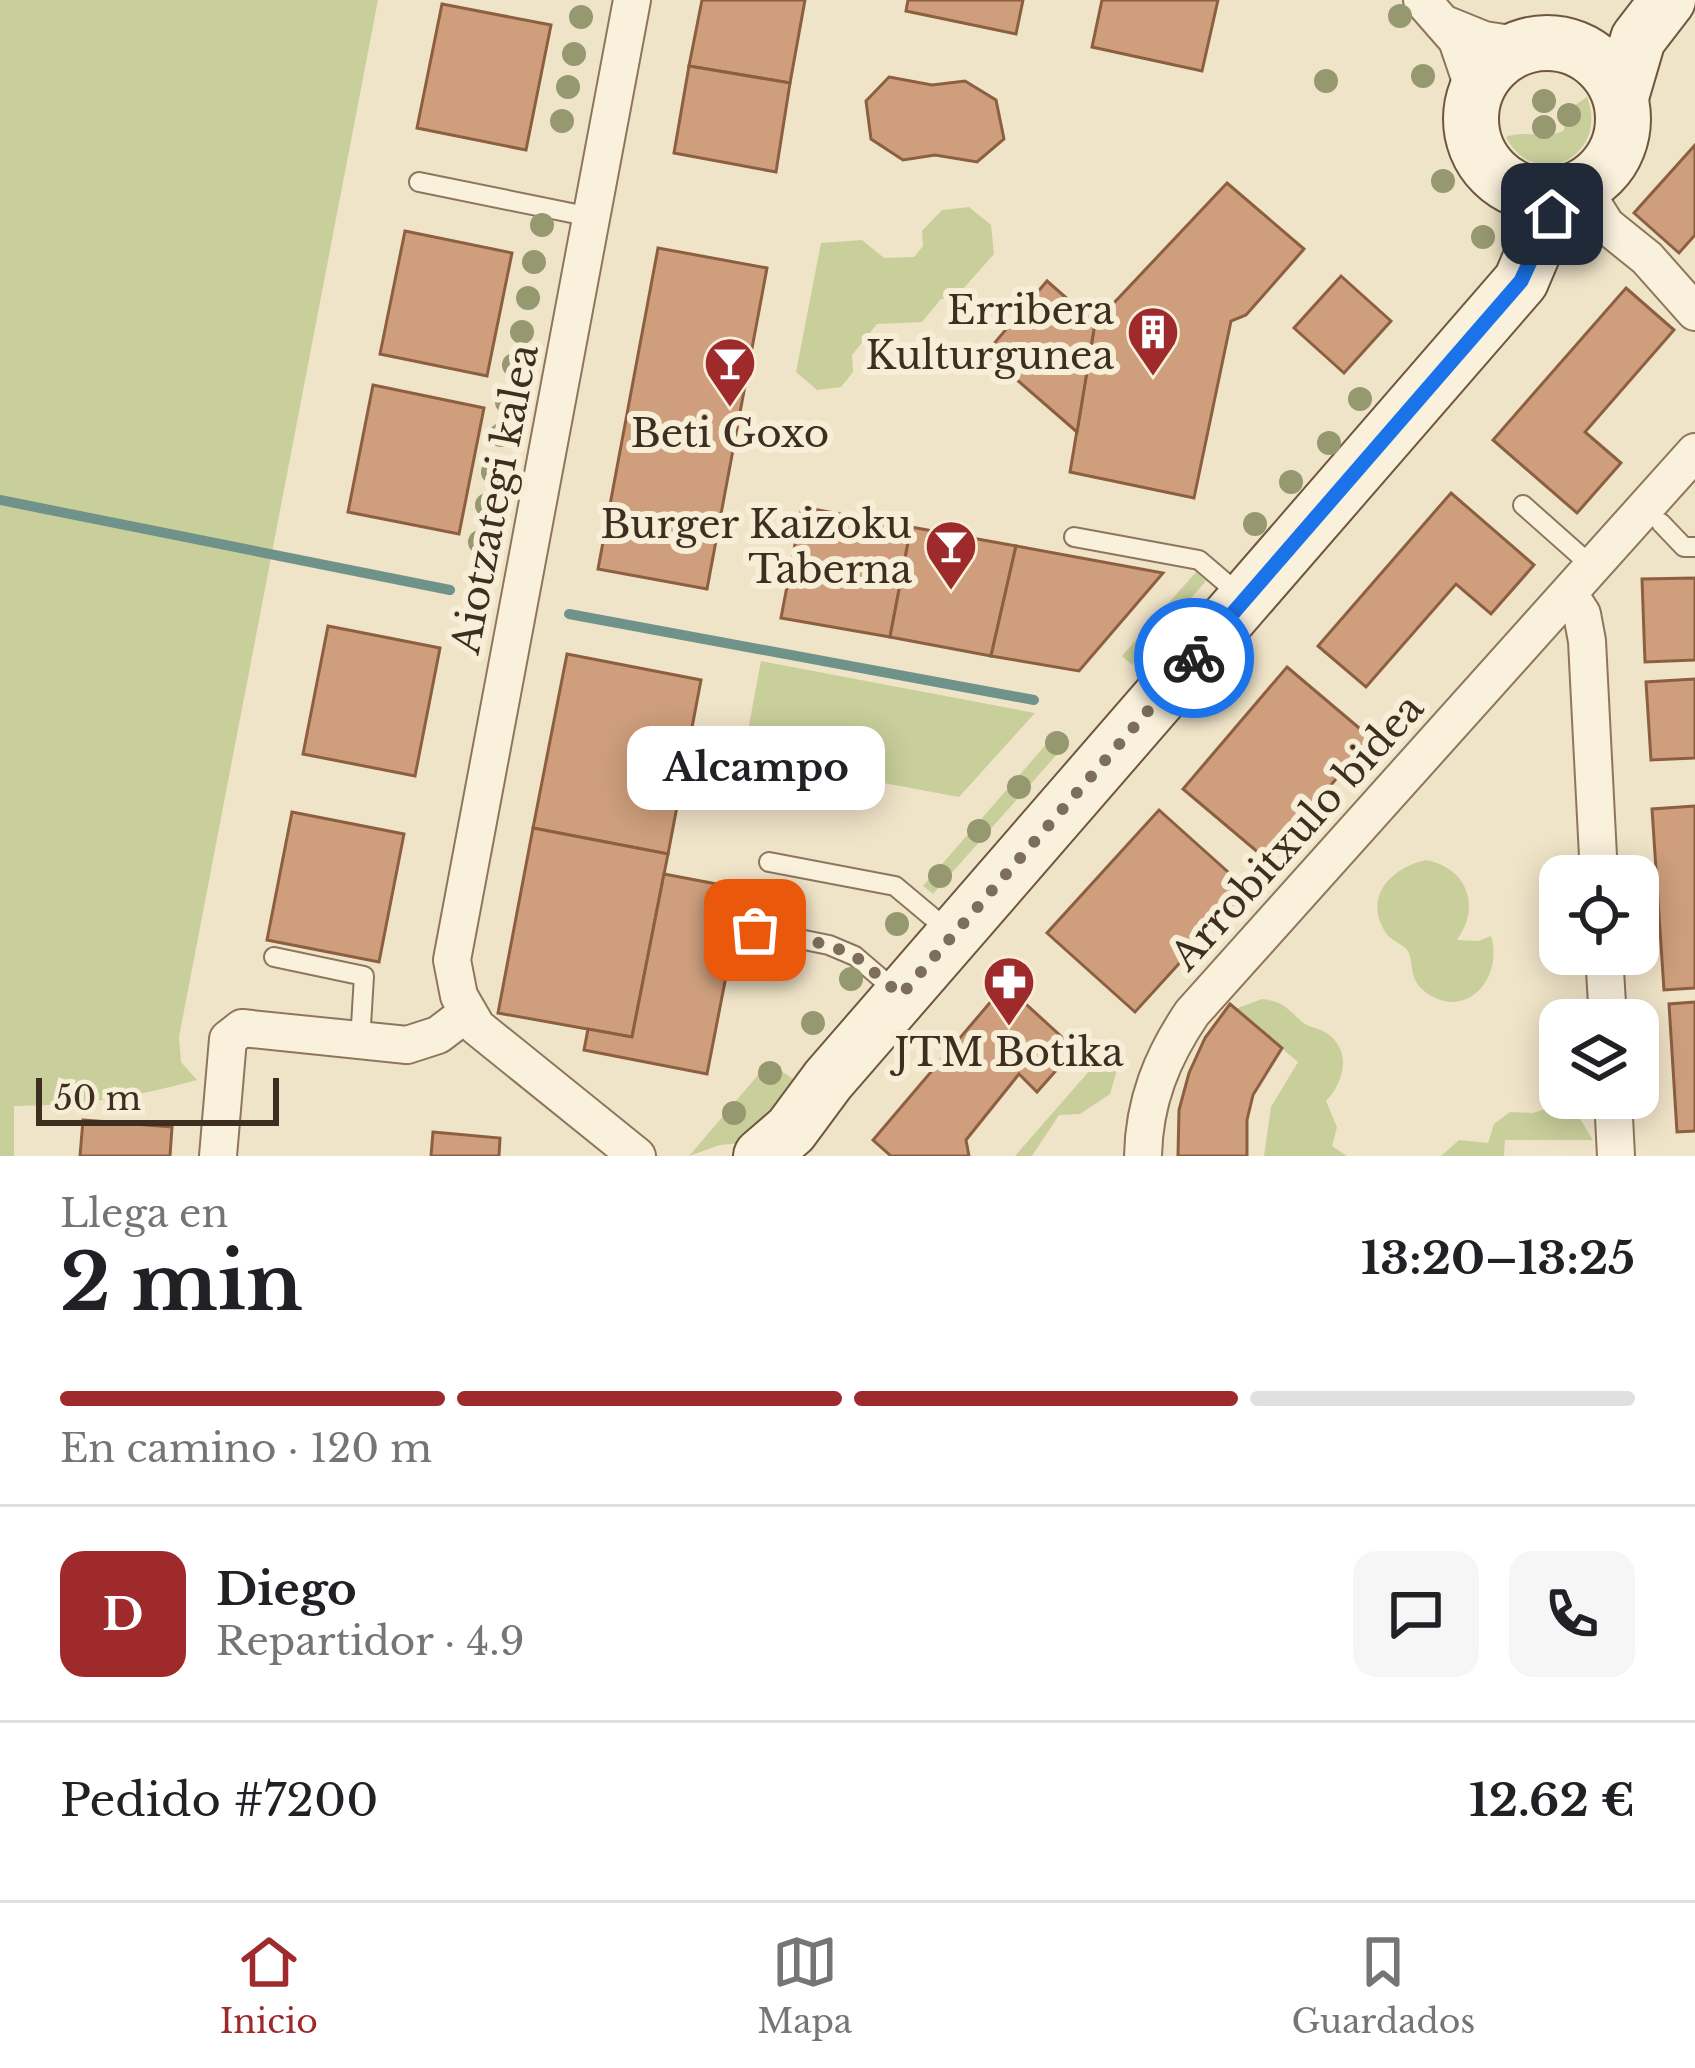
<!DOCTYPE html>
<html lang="es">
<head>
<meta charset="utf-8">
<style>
  body { margin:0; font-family:"Libre Baskerville",serif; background:#f6f6f6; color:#202124; height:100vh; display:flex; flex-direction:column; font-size:45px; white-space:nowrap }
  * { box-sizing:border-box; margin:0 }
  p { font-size:39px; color:#757577 }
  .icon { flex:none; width:66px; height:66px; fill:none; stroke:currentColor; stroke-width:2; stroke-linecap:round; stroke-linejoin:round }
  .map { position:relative; height:1156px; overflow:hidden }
  .details { display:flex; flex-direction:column; background:#fff; flex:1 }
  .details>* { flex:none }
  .controls { position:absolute; left:1539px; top:855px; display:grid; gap:24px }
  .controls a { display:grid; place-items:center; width:120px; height:120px; border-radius:24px; background:#fff; box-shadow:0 6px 30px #0003; font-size:60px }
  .scale { position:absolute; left:36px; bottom:30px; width:243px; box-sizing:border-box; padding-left:12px; border:6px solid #3d2e20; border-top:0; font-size:33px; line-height:42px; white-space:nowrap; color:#3d2e20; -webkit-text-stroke:9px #f7eed8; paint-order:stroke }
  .pin { position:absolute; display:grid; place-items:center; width:102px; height:102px; color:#fff; margin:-51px; border-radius:24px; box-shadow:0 6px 18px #0006 }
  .courier { position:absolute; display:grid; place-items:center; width:120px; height:120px; margin:-60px; border:9px solid #1a73e8; border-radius:50%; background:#fff; color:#222; box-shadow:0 3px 15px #0007 }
  .bubble { position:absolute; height:84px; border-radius:24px; background:#fff; box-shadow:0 6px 30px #0003; font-size:39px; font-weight:700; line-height:84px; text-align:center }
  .head em { font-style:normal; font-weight:700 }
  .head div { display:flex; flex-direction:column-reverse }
  .head { display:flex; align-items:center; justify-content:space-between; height:204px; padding:0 60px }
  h1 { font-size:78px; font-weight:700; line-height:90px }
  .bar { display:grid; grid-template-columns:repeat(4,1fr); gap:18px 12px; align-content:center; height:144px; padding:0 60px }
  .bar i { height:15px; border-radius:9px; background:#e0e0e0 }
  .bar .active { background:#9e2a2b }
  .bar p { grid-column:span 4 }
  .line { display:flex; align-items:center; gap:30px; padding:0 60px; border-top:3px solid #e0e0e0 }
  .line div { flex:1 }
  .round { display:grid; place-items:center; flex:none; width:126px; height:126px; border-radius:24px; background:#f6f6f6 }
  .dock { display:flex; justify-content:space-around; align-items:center; height:168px; border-top:3px solid #e0e0e0; background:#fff; font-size:33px; color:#757577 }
  .dock a { display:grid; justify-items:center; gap:6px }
  .dock .active { color:#9e2a2b }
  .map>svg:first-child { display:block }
  .green { fill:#c9cf9b }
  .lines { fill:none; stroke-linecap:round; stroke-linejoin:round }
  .stream { stroke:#6f938a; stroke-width:10 }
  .building { fill:#cf9f7d; stroke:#8d5f41; stroke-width:3 }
  .lane-casing { stroke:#8d765c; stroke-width:22 }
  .street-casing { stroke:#8d765c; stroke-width:40 }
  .secondary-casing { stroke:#6f573f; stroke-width:58 }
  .lane { stroke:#faf1dc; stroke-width:18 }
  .street { stroke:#faf1dc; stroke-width:36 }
  .secondary { stroke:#faf1dc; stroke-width:54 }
  .tree { fill:#96986f }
  .done { stroke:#7c6e5b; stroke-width:12; stroke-dasharray:0 21.6 }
  .route { stroke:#1a73e8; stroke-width:15 }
  .labels { text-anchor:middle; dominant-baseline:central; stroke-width:12; stroke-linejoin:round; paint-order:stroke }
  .poi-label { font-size:39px; fill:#3d2e20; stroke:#f7eed8; text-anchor:end }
  .street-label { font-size:39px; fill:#3d2e20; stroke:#f7eed8 }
</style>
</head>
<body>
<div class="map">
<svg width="1695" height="1156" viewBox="0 0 1695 1156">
  <rect width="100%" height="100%" fill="#f0e4c8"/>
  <!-- green -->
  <g class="green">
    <path d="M0,0H378L179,1037L181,1062L197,1080C136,1097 77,1106 14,1106V1156H0Z"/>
    <path d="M1587,97C1610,157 1535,193 1506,137C1525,129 1543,140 1563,131L1575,105Z"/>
    <path d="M969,207L991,225L994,254L955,298L941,299L922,322L877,324L852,355L853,372L841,387L817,390L796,372L821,243L862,240L884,258L914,257L923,246L922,231L942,210Z"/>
    <path d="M1196,572L1206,581L1132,665L1122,656Z"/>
    <path d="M761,661L1035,713L959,797L743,757Z"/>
    <path d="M1056,733L1067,743L933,894L923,886Z"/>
    <path d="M1426,860C1468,868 1481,907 1457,940L1479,941L1491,936C1504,979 1465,1023 1424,991C1407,977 1415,961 1407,950C1403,944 1391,941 1386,933C1362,897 1392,867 1426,860Z"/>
    <path d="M1262,999C1283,1001 1288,1009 1302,1022C1308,1027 1320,1028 1328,1034C1352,1052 1344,1082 1326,1101L1337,1127L1332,1146L1347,1156H1264L1271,1107L1298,1062L1235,1009Z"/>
    <path d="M1105,1053L1120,1059L1110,1094L1080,1114L1059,1115L1032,1156H1015Z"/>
    <path d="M769,1062L797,1082L743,1143L720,1145L689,1156Z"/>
    <path d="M1552,1107L1577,1114L1593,1140H1505L1504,1156H1441L1459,1140L1488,1143L1494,1124L1510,1112L1533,1113Z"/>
  </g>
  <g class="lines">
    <!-- stream -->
    <g class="stream">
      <path d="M0,500L450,590"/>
      <path d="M569,614L1034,700"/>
    </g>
  </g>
  <!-- building -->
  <g class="building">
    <path d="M702,0H805L790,83L689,66Z"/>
    <path d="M908,0H1023L1016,34L906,11Z"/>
    <path d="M1102,0H1218L1202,71L1092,47Z"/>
    <path d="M442,4L551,25L526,150L417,128Z"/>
    <path d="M689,66L790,83L776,172L674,153Z"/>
    <path d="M889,77L932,85L965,81L996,100L1004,139L977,162L935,155L903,160L871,139L866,101Z"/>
    <path d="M1695,145V235L1679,253L1634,213Z"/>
    <path d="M1227,183L1304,249L1246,315L1231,321L1194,498L1070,472L1095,323Z"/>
    <path d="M405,231L512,253L487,376L380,354Z"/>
    <path d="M658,248L767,268L707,589L598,569Z"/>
    <path d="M1341,276L1391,321L1344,373L1294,328Z"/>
    <path d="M1047,281L1095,323L1077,432L986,353Z"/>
    <path d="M1626,288L1674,330L1585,432L1621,463L1577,513L1493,440Z"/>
    <path d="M373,385L484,408L459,534L348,512Z"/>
    <path d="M1451,493L1534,565L1491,614L1456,584L1366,687L1318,646Z"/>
    <path d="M802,507L911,527L890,637L781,618Z"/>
    <path d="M911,527L1016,546L991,656L890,637Z"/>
    <path d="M1016,546L1163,573L1079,671L991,656Z"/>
    <path d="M1695,578V660L1645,662L1642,579Z"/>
    <path d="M328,626L440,648L415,776L303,754Z"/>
    <path d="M567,654L701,680L668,854L533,828Z"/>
    <path d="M1287,667L1371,738L1267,860L1183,789Z"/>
    <path d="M1695,679V758L1651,760L1646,682Z"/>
    <path d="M1695,806V988L1664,990L1652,809Z"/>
    <path d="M1159,810L1247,889L1135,1012L1047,933Z"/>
    <path d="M292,812L404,834L379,962L267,940Z"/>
    <path d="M533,828L668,854L632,1037L498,1013Z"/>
    <path d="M664,874L743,889L707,1074L584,1050L588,1029L632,1037Z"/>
    <path d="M1005,985L1075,1049L1037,1092L1019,1074L966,1140L969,1156H891L873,1140Z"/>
    <path d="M1695,1002V1131L1677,1132L1669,1004Z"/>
    <path d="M1230,1004L1282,1048L1253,1095L1247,1120V1156H1178L1179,1110L1189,1073L1205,1038Z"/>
    <path d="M83,1120L172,1127L170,1156H80Z"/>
    <path d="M433,1132L500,1138L499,1156H431Z"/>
  </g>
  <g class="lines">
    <!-- lane casing -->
    <g class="lane-casing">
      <g id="lane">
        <path d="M419,182L591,217"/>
        <path d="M1523,505L1594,568"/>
        <path d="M1661,523L1684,547H1695"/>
        <path d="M1074,537L1199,560L1240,595"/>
        <path d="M769,862L895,886L950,932"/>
        <path d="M755,930L829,945L855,956L897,992"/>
        <path d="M274,957L364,976L360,1042"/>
      </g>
    </g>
    <!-- street casing -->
    <g class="street-casing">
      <g id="street">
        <path d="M632,0L452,960L459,996L477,1027L637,1156"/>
        <path d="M1422,0L1457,40L1475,93"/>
        <path d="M1447,25L1484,40L1524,46"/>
        <path d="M1583,188L1606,225L1647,258L1695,312"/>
        <path d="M1569,594L1582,614L1587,641L1599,876"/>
        <path d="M1604,954L1608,1020"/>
        <path d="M1613,1098L1616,1156"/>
        <path d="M218,1156L228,1039L242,1028L407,1045L438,1035L467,1013"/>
        <path d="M1143,1156C1144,1102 1162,1057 1192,1013L1695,452"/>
      </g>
    </g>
    <!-- secondary casing -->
    <g class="secondary-casing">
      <g id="secondary">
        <circle cx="1547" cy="119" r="76"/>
        <path d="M1621,97L1638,39L1668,0"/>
        <path d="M761,1156L791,1130L828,1080L1521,281L1540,236L1566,194"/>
      </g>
    </g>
    <!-- lane -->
    <use href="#lane" class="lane"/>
    <!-- street -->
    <use href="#street" class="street"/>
    <!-- secondary -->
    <use href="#secondary" class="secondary"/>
  </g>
  <!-- trees -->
  <g class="tree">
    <circle cx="1400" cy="16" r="12"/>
    <circle cx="581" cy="17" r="12"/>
    <circle cx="574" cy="54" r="12"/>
    <circle cx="1423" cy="76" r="12"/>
    <circle cx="1326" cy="81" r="12"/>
    <circle cx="568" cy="87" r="12"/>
    <circle cx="1544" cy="101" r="12"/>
    <circle cx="1569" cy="115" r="12"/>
    <circle cx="562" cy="121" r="12"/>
    <circle cx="1544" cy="127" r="12"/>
    <circle cx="1443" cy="181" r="12"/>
    <circle cx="542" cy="225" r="12"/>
    <circle cx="1483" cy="237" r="12"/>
    <circle cx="534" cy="262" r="12"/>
    <circle cx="528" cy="298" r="12"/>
    <circle cx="522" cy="332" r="12"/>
    <circle cx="514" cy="365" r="12"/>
    <circle cx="1360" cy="399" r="12"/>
    <circle cx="507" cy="402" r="12"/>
    <circle cx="501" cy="435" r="12"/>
    <circle cx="1329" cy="443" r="12"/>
    <circle cx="493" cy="472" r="12"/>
    <circle cx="1291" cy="482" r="12"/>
    <circle cx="487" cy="505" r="12"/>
    <circle cx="1255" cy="524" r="12"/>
    <circle cx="480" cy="542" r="12"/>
    <circle cx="1057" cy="743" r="12"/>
    <circle cx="1019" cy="787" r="12"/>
    <circle cx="979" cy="831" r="12"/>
    <circle cx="940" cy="876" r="12"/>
    <circle cx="897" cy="924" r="12"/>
    <circle cx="851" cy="979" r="12"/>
    <circle cx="813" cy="1023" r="12"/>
    <circle cx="770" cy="1073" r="12"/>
    <circle cx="734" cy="1113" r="12"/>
  </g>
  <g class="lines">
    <!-- done -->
    <path class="done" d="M755,930L829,945L855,956L901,995L1194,658"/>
    <!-- route -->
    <path class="route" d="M1194,658L1521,281L1552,214"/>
  </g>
  <!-- icons -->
  <defs>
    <g id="building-pin" transform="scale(2.7)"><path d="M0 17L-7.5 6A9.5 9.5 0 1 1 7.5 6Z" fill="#9e2a2b" stroke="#f7eed8"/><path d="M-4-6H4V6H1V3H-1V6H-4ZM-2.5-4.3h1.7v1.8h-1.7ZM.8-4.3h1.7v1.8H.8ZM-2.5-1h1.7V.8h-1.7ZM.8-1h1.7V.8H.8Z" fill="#fff"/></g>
    <g id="bar-pin" transform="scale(2.7)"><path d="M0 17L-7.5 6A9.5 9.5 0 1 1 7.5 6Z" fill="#9e2a2b" stroke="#f7eed8"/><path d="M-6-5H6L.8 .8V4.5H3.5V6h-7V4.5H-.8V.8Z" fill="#fff"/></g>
    <g id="pharmacy-pin" transform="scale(2.7)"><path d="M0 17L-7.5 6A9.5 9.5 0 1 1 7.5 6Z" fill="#9e2a2b" stroke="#f7eed8"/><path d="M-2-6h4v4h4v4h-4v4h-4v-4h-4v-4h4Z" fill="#fff"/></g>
  </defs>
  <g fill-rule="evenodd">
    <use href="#building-pin" x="1153" y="332"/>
    <use href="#bar-pin" x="730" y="363"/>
    <use href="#bar-pin" x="951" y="546"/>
    <use href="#pharmacy-pin" x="1009" y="982"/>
  </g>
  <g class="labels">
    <!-- poi labels -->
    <g class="poi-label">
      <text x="1114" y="310">Erribera<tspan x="1114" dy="45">Kulturgunea</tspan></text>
      <text x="730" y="433" text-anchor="middle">Beti Goxo</text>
      <text x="912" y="524">Burger Kaizoku<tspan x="912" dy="45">Taberna</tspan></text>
      <text x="1009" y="1052" text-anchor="middle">JTM Botika</text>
    </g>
    <!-- street labels -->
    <g class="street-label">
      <text transform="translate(495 499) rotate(-79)">Aiotzategi kalea</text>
      <text transform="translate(1297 832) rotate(-48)">Arrobitxulo bidea</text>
    </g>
  </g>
</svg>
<div class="controls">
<a><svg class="icon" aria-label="locate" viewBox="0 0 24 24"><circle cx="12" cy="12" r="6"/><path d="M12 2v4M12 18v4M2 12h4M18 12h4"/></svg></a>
<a><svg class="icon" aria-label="layers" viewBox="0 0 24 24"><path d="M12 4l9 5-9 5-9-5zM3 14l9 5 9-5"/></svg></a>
</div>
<div class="scale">50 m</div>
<div class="pin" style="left:755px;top:930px;background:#ea580c"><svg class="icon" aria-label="bag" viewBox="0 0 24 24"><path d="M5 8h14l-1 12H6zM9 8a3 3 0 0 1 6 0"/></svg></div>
<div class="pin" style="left:1552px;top:214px;background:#1f2937"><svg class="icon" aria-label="home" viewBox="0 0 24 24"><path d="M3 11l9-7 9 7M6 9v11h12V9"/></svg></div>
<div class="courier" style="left:1194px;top:658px"><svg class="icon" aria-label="bike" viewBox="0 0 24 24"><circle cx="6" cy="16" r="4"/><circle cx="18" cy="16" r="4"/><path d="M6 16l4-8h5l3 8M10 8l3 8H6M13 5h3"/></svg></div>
<div class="bubble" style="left:627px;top:726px;width:258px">Alcampo</div>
</div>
<section class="details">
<div class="head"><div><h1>2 min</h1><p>Llega en</p></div><em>13:20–13:25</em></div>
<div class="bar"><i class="active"></i><i class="active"></i><i class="active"></i><i></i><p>En camino · 120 m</p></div>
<div class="line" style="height:216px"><b class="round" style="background:#9e2a2b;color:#fff">D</b><div><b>Diego</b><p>Repartidor · 4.9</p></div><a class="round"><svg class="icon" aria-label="chat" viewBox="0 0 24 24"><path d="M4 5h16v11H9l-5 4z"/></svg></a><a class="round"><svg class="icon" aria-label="phone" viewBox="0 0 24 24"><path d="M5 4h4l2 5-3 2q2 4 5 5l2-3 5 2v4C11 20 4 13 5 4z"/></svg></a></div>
<div class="line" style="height:156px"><div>Pedido #7200</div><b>12.62 €</b></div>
</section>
<nav class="dock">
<a class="active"><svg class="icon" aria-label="home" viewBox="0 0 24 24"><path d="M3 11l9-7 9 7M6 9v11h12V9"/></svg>Inicio</a>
<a><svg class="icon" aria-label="map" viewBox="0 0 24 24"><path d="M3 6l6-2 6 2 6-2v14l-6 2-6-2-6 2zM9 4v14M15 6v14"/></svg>Mapa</a>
<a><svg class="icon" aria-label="saved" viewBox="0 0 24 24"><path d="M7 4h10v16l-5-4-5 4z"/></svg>Guardados</a>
</nav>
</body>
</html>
